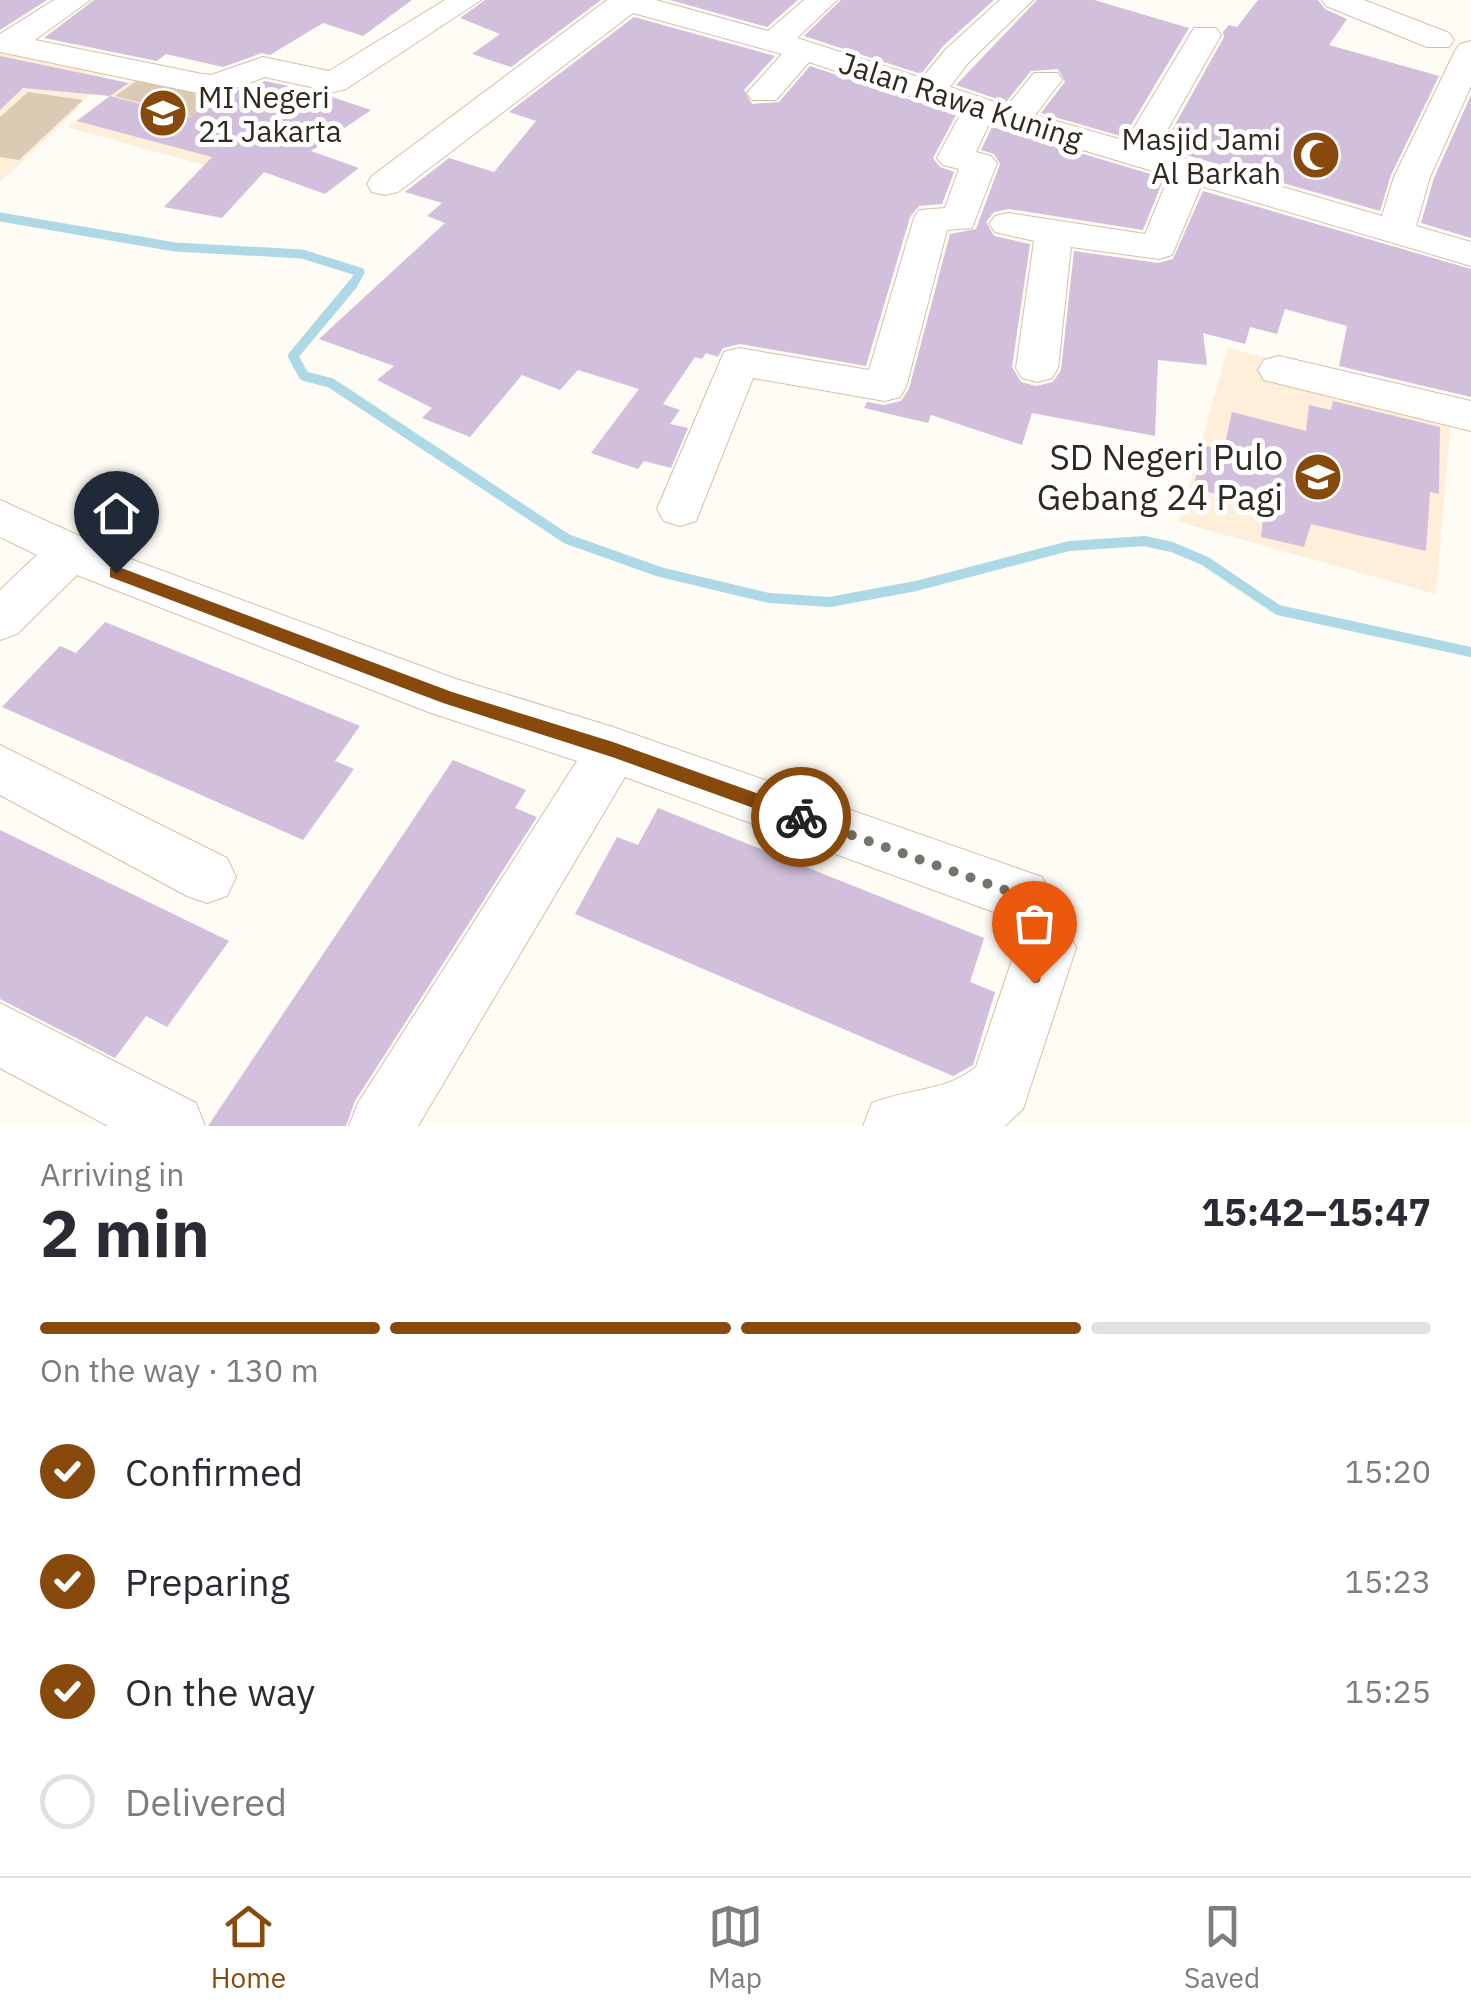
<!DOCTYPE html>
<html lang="en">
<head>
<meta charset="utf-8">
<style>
  body { margin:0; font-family:"IBM Plex Sans",sans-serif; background:#f7f7f7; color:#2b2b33; height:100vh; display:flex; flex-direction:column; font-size:38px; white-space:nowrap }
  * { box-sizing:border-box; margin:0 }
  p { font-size:32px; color:#7c7c81 }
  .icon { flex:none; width:55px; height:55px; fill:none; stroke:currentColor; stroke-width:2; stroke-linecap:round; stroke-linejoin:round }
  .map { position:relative; height:1126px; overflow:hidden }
  .panel { display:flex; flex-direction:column; background:#fff; flex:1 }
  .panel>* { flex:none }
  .pin { position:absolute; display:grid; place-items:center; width:85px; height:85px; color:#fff; margin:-102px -42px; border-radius:50% 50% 50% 0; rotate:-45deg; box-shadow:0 0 10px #0007 }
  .pin .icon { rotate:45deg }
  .courier { position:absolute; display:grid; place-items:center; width:100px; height:100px; margin:-50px; border:8px solid #884a0c; border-radius:50%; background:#fff; color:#222; box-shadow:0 2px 12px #0007 }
  .overview em { font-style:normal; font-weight:700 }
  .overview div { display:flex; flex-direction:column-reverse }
  .overview { display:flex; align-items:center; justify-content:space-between; height:170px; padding:0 40px }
  h1 { font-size:65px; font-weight:700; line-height:75px }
  .bar { display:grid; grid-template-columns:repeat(4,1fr); gap:15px 10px; align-content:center; height:120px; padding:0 40px }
  .bar i { height:12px; border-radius:8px; background:#e1e1e2 }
  .bar .current { background:#884a0c }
  .bar p { grid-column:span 4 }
  ol { padding:0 40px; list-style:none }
  li { display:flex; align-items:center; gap:30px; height:110px }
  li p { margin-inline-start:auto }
  li .icon { padding:10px; border-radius:50%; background:#884a0c; color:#fff; stroke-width:4 }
  li:last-child { color:#7c7c81 }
  li i { width:55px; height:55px; border:5px solid #e1e1e2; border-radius:50% }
  .tabs { display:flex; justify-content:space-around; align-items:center; height:140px; border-top:2px solid #e1e1e2; background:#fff; font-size:28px; color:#7c7c81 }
  .tabs a { display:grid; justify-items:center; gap:5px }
  .tabs .current { color:#884a0c }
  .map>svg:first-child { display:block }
  .built { fill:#feeeda }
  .green { fill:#dccbb4 }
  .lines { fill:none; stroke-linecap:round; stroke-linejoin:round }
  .stream-far1 { stroke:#acd9e5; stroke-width:9 }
  .stream { stroke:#acd9e5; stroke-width:10 }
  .building { fill:#d1bfdc }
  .minor-casing { stroke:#d5c0a6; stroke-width:2 }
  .minor { fill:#fff; fill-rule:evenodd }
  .route { fill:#884a0c }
  .done { stroke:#79726a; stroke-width:10; stroke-dasharray:0 18 }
  .labels { text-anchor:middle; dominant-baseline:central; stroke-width:10; stroke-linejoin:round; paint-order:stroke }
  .far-poi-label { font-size:30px; fill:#31291f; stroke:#fff; text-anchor:start }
  .far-street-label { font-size:30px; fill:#31291f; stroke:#fff }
  .poi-label { font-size:35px; fill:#31291f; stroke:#fff; text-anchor:end }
</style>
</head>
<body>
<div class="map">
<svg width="1471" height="1126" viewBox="0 0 1471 1126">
  <rect width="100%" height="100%" fill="#fffbf5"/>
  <!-- built -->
  <g class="built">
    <path d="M0,50L113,67L69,117L0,182Z"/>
    <path d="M138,75L251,101L218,169L67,127Z"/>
    <path d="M1228,348L1452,405L1436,594L1179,522Z"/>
  </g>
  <!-- green -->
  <g class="green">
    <path d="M142,77L239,102L213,122L115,96Z"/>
    <path d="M28,92L83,100L19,160L0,157V117Z"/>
  </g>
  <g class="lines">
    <!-- stream-far1 -->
    <path class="stream-far1" d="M0,217L175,247L302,254L360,272L352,286"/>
    <!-- stream -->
    <path class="stream" d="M353,284L293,356L304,376L331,383L567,539L660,572L769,598L830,602L916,586L1069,546L1144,541L1172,547L1205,561L1278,610L1471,652"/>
  </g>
  <!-- building -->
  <g class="building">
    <path d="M0,0H47L0,30Z"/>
    <path d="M94,0H412L363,36L323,23L270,55L262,53L223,67L166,54L157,61L44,38Z"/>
    <path d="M485,0H601L511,67L472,54L500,34L460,18Z"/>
    <path d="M670,0H798L767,27Z"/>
    <path d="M841,0H994L943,46L921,74L804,36Z"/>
    <path d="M1037,0H1094L1189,28L1124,137L1041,113L1065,82L1058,69L1031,71L1006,102L956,85Z"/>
    <path d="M1258,0H1318L1325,9L1347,19L1329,45L1439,76L1391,175L1380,211L1162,148L1224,37L1223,32L1229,25L1237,27Z"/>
    <path d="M634,17L775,56L744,90L752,104L779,102L810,66L956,115L933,158L940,167L954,172L942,204L919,206L910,217L866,366L740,344L723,348L718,357L706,353L702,359L695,357L663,404L680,410L670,424L688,428L671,468L644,461L638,469L591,453L639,389L578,370L560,390L522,375L470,437L422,418L432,408L377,380L394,366L319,339L445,223L427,216L442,203L405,192L449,158L494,172L536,121L509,112Z"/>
    <path d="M0,56L129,83L110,96L191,117L220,96L265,81L320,93L371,110L311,151L359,168L325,194L264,172L222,218L164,207L212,157L77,121L110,96L23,88L0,110Z"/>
    <path d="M1471,95V238L1421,223L1434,178Z"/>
    <path d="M992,127L1164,178L1143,230L1009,209L994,212L986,222L994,236L1030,244L1012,367L1021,382L1036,386L1053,382L1061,370L1074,251L1158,263L1173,259L1203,191L1471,269V397L1339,366L1347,326L1285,309L1277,334L1250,327L1245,344L1203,333L1207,365L1158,360L1155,436L1032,413L1022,445L931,415L928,423L864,408L867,402L884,405L901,401L909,389L950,234L976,229L1000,164L994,154L981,150Z"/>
    <path d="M1333,401L1440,427L1439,494L1430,492L1426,551L1311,524L1304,547L1261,537L1264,509L1193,487L1205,446L1224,449L1232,412L1306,431L1309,405L1331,410Z"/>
    <path d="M105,622L360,726L335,761L354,769L303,840L2,707L60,646L76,653Z"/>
    <path d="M453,760L526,790L515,808L537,817L355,1101L346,1126H208Z"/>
    <path d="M658,808L984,938L970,982L995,992L973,1065L953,1076L575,914L617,837L638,845Z"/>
    <path d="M0,830L229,941L167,1027L146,1016L115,1058L0,999Z"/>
  </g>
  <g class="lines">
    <!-- minor casing -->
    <g class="minor-casing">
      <g id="minor">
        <path d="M54,0H90L35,40L202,74L211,75L263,57L329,71L445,0H481L346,89L334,92L265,77L226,92L202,94L0,52V34Z"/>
        <path d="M607,0H656L768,31L804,0H837L797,38L922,78L946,49L1000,0H1033L968,63L950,87L1007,106L1034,73H1058L1062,80L1035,115L1126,141L1194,28H1216L1221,35L1156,150L1382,216L1394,177L1455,51L1460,44L1471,41V86L1430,177L1416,226L1471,242V266L1201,186L1172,255L1159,259L1071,247L1058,368L1052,378L1037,382L1022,378L1016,368L1034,241L995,232L989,224L995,216L1008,213L1145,234L1169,176L990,122L976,152L991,156L997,163L972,228L947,230L906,387L900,397L885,401L753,378L696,521L680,526L664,521L657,509L724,352L739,348L869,370L914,218L919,210L945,208L959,169L943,165L937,158L961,113L809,62L776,100H752L747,93L782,54L633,13L398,192L385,195L372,192L367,184L372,176Z"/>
        <path d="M1322,0H1364L1449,33L1454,40L1449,47H1427L1326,6Z"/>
        <path d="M1279,356L1471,401V431L1264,380L1258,370L1264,360Z"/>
        <path d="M0,500L133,560L456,679L613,727L1042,877L1076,948L1023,1109L1005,1126H863L872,1103C906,1089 948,1091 976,1067L1016,948L1002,915L625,777L418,1126H349L358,1103L577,761L431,713L77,575L17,634L0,640V590L37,555L0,537Z"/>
        <path d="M0,745L227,858L236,877L227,896L207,903L187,896L0,795Z"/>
        <path d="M0,1003L196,1103L205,1126H108L0,1068Z"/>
      </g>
    </g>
    <!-- minor -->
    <use href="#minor" class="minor"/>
  </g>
  <!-- route -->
  <path class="route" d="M116,566L452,692L613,742L801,809L810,817L801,825L612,757L443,703L110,577V568Z"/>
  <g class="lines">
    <!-- done -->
    <path class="done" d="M801,817L1022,896L1046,948L1034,983"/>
  </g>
  <!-- icons -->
  <defs>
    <g id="school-disc" transform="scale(2.5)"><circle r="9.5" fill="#884a0c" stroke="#fff"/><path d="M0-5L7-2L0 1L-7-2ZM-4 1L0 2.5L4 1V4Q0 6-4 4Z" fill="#fff"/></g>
    <g id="mosque-disc" transform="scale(2.5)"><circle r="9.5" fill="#884a0c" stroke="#fff"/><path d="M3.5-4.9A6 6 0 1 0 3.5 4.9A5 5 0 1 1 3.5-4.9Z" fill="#fff"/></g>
  </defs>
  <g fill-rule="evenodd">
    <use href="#school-disc" x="163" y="113"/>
    <use href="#mosque-disc" x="1316" y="155"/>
    <use href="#school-disc" x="1318" y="477"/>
  </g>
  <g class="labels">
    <!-- far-poi labels -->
    <g class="far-poi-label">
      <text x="198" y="96">MI Negeri<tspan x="198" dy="34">21 Jakarta</tspan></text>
      <text x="1281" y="138" text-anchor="end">Masjid Jami<tspan x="1281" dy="34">Al Barkah</tspan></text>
    </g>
    <!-- far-street labels -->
    <g class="far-street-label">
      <text transform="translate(961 100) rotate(18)">Jalan Rawa Kuning</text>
    </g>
    <!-- poi labels -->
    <g class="poi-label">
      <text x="1283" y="457">SD Negeri Pulo<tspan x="1283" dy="40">Gebang 24 Pagi</tspan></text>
    </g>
  </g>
</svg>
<div class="pin" style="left:1034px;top:983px;background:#ea580c"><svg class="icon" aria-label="bag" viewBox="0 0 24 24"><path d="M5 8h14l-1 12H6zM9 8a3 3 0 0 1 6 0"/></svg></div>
<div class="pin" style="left:116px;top:573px;background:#1f2937"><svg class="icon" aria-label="home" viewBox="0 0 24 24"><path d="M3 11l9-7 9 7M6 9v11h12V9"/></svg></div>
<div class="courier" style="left:801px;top:817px"><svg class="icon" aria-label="bike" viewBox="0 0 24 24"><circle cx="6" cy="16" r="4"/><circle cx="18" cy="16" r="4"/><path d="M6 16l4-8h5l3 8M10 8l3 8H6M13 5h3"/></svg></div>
</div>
<section class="panel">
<div class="overview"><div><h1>2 min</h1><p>Arriving in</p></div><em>15:42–15:47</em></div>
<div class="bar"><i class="current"></i><i class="current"></i><i class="current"></i><i></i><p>On the way · 130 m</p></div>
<ol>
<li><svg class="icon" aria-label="check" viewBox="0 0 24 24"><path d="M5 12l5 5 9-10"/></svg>Confirmed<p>15:20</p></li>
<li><svg class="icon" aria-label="check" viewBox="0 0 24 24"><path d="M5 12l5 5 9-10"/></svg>Preparing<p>15:23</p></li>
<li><svg class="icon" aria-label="check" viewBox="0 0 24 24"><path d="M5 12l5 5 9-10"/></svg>On the way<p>15:25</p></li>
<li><i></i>Delivered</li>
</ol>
</section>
<nav class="tabs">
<a class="current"><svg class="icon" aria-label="home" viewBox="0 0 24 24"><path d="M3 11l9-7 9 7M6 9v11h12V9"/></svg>Home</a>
<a><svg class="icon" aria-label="map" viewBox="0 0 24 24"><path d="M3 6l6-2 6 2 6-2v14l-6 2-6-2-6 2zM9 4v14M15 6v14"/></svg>Map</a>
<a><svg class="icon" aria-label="saved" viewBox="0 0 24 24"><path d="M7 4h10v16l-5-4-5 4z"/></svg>Saved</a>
</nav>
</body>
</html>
